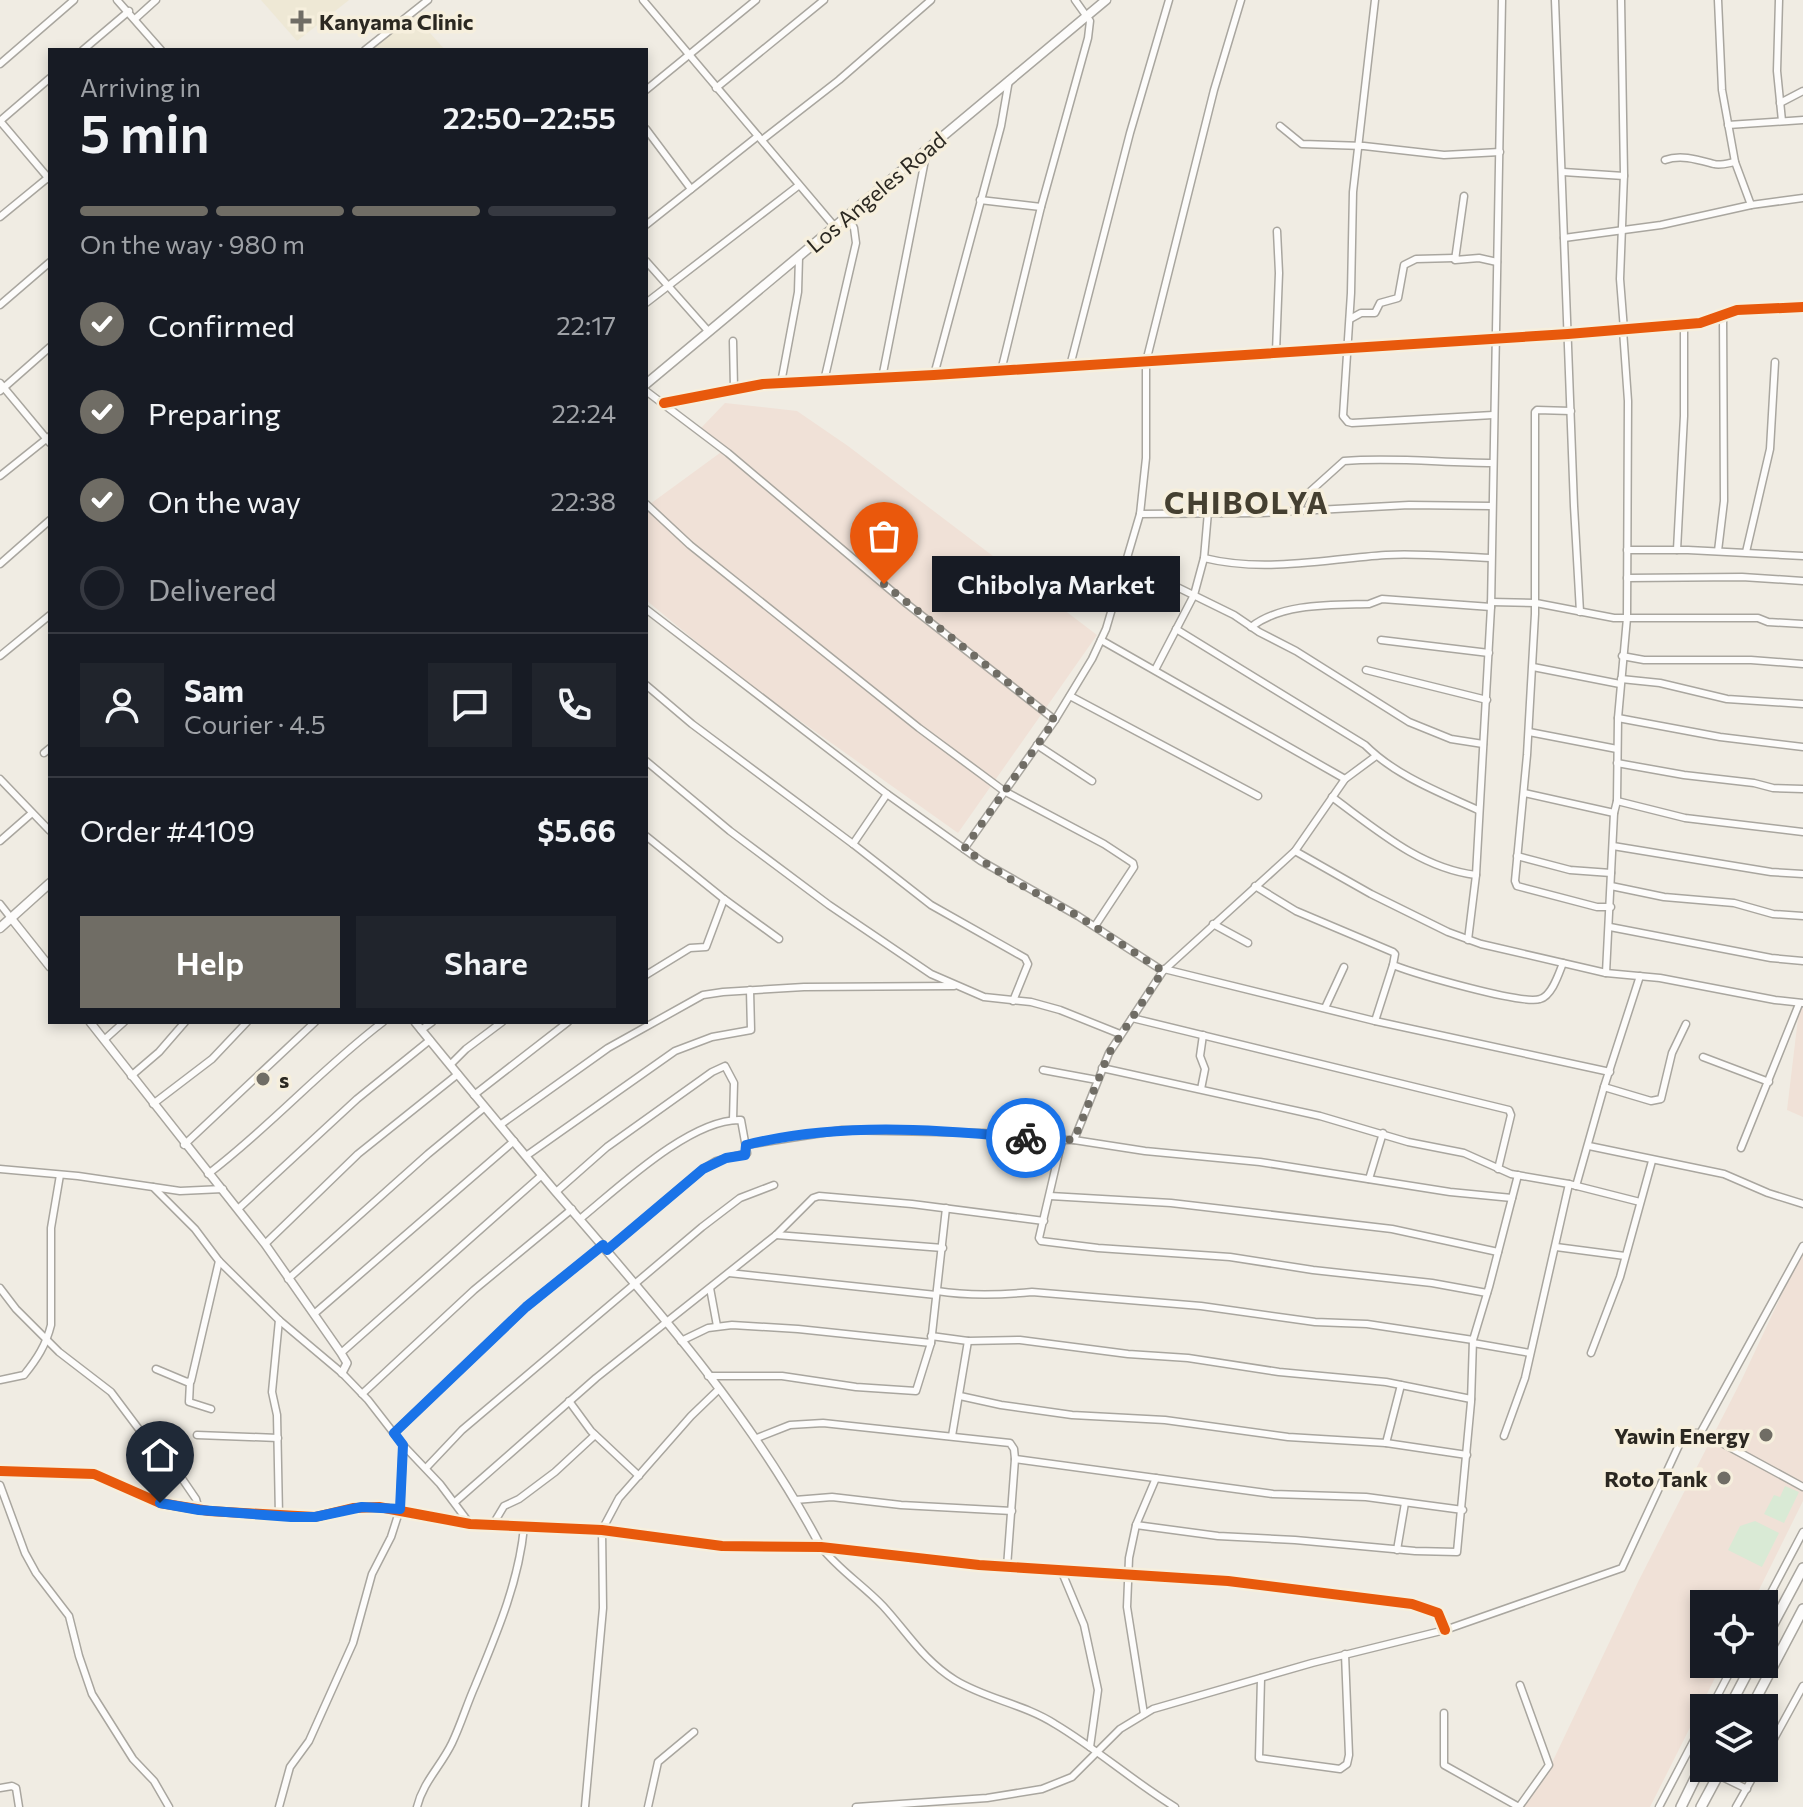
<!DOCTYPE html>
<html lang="en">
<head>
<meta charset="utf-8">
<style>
  body { margin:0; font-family:Commissioner,sans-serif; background:#20242c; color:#f1f3f6; height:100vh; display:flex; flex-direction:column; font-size:30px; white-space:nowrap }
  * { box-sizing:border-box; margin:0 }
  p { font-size:26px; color:#9ea1a6 }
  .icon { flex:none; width:44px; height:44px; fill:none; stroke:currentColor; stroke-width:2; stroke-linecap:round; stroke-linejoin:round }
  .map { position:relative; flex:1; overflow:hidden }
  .drawer { position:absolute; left:48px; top:48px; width:600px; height:976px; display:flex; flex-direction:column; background:#171b24; border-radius:0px; box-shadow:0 4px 12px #0003 }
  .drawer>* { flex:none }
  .buttons { position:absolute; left:1690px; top:1590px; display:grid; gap:16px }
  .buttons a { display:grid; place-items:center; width:88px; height:88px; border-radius:0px; background:#171b24; box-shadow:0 4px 12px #0003; font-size:40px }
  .pin { position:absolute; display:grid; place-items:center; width:68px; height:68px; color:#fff; margin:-82px -34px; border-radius:50% 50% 50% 0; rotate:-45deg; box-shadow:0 0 8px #0007 }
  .pin .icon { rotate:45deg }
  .courier { position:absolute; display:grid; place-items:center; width:80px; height:80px; margin:-40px; border:6px solid #1a73e8; border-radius:50%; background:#fff; color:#222; box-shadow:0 2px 10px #0007 }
  .bubble { position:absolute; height:56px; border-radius:0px; background:#171b24; box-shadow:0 4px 12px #0003; font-size:26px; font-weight:600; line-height:56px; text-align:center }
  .headline em { font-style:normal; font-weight:600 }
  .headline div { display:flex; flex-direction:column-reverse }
  .headline { display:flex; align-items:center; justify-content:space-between; height:136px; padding:0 32px }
  h1 { font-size:52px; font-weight:600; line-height:60px }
  .bar { display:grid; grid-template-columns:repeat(4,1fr); gap:12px 8px; align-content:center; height:96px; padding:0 32px }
  .bar i { height:10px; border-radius:6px; background:#363941 }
  .bar .active { background:#706d65 }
  .bar p { grid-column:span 4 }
  .line { display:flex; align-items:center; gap:20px; padding:0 32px; border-top:2px solid #363941 }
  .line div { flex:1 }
  .round { display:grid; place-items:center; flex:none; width:84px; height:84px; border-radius:0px; background:#20242c }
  ol { padding:0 32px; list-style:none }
  li { display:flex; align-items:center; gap:24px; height:88px }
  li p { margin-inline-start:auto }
  li .icon { padding:8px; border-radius:50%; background:#706d65; color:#fff; stroke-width:4 }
  li:last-child { color:#9ea1a6 }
  li i { width:44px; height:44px; border:4px solid #363941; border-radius:50% }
  .button { display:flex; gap:16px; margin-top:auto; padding:16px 32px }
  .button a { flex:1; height:92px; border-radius:0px; background:#706d65; color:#fff; font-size:32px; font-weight:600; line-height:92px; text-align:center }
  .button a+a { background:#20242c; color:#f1f3f6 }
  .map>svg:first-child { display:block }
  .commercial { fill:#f0e1d7 }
  .built { fill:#eee8d5 }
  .green { fill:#d9ead5 }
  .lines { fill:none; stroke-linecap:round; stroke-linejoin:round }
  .minor-casing { stroke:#a9a69f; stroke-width:9 }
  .tertiary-casing { stroke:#a9a69f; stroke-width:10 }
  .secondary-casing { stroke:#a9a69f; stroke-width:11 }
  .primary-casing { stroke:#a9a69f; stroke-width:12 }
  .minor { stroke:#fdfcfb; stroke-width:6 }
  .tertiary { stroke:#fdfcfb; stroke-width:7 }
  .secondary { stroke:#fdfcfb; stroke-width:8 }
  .primary { stroke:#fdfcfb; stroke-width:9 }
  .cycleway-casing { stroke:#f6efdd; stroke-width:15 }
  .cycleway { stroke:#e8590c; stroke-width:10 }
  .done { stroke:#706d65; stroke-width:8; stroke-dasharray:0 14.4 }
  .route { stroke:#1a73e8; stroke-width:10 }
  .poi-dot { fill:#706d65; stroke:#f6efdd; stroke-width:3 }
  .labels { text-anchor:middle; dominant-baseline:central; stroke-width:7; stroke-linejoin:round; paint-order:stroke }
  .poi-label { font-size:22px; font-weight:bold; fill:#2b2821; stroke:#f6efdd; text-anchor:start }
  .street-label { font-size:22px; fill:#2b2821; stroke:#f6efdd }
  .district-label { font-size:30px; font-weight:bold; letter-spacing:2px; fill:#443f30; stroke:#f6efdd }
</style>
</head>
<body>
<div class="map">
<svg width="1803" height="1807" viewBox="0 0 1803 1807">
  <rect width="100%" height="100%" fill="#f0ece3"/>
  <!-- commercial -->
  <g class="commercial">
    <path d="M725,403L797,411L848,446L1097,635L958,833L740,678L646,600V507L724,450L700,429Z"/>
    <path d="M1803,1006V1117L1787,1110L1799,1010Z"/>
    <path d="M1803,1242V1501L1752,1604H1704V1664H1722L1650,1807H1523L1549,1769L1639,1580L1742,1379L1787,1283L1790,1270Z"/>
  </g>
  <!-- built -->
  <g class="built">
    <path d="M261,0H349L297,41Z"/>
    <path d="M415,16L445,50H371Z"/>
  </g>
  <!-- green -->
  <g class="green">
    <path d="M1785,1486L1799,1492L1784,1523L1764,1514L1774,1495L1780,1497Z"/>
    <path d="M1755,1521L1779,1533L1762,1567L1728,1550L1740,1526Z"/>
  </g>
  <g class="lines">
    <!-- minor casing -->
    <g class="minor-casing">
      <g id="minor">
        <path d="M117,0L161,50"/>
        <path d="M643,0L835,227"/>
        <path d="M1375,0L1353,192L1351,293L1343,416L1348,422L1352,423L1493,415"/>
        <path d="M1555,0L1574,506L1580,612"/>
        <path d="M1621,0L1624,174L1620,279L1624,330"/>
        <path d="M1718,0L1722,90L1735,162L1751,205"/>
        <path d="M1779,0L1777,71L1782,121"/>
        <path d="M135,19L156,0"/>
        <path d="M83,50L129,11"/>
        <path d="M365,50L428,0"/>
        <path d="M0,64L74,0"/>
        <path d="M716,88L824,0"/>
        <path d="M646,90L756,0"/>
        <path d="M1780,103L1803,91"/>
        <path d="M0,121L50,180"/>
        <path d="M0,121L50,78"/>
        <path d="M1728,125L1803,120"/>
        <path d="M1280,126L1302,144L1364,146L1444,155L1500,152"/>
        <path d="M646,129L691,189"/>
        <path d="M762,140L839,80L931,0"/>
        <path d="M1665,160C1681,154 1699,160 1714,164C1720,166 1729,163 1735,162"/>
        <path d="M1563,172L1624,176"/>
        <path d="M1464,196L1455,260L1479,258L1497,262"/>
        <path d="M980,200L1041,207"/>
        <path d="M0,217L50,176"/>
        <path d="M646,225L758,136"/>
        <path d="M1564,238L1661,225L1751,205L1803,198"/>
        <path d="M646,261L709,332"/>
        <path d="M646,303L798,186"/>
        <path d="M0,305L50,262"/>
        <path d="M1350,319L1361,313H1375L1380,303L1398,298L1404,265L1416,259L1454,258"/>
        <path d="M733,341L734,388"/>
        <path d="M1276,352L1279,273L1277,231"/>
        <path d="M1070,366L1130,133L1169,0"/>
        <path d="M1001,371L1041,207L1088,38L1090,21L1075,0"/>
        <path d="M934,375L1001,126L1009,80"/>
        <path d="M882,378L927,150"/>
        <path d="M824,381L856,243L854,228L848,216"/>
        <path d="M0,383L50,443"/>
        <path d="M781,383L798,292L799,257"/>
        <path d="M0,391L50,347"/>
        <path d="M646,391L728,453L907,604L1055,720"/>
        <path d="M664,403L763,384L934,375L1568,334L1700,323L1737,310L1803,307"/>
        <path d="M1571,411L1537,410L1535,412V614L1527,755L1515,881L1517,886L1597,907H1611"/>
        <path d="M0,476L50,436"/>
        <path d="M646,504L690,545L919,728L1004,791L1104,844L1133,863L1134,867L1095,926"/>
        <path d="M1298,511L1304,497L1344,461C1394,457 1443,463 1493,463"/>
        <path d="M1140,514L1262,513L1409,505L1491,506"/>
        <path d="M1627,550H1688L1803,556"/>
        <path d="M1677,550L1684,416V324"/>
        <path d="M1718,551L1724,501L1723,314"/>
        <path d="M1746,552L1770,449L1775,362"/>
        <path d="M1204,558C1265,573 1324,559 1386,555C1421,553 1456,557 1491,558"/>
        <path d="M1124,561L1234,615L1259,632L1296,651L1409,722L1451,739L1483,744"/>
        <path d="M0,564L50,520"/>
        <path d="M1627,578L1742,577L1803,581"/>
        <path d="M1491,602L1536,603L1614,618H1758L1768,622L1803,624"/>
        <path d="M646,609L887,794L981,861L1078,916L1163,971"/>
        <path d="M1251,627C1282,603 1331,605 1369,604L1382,599L1491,607"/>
        <path d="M1176,629L1365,745C1396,776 1439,792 1478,810"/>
        <path d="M1101,640L1345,779"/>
        <path d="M1381,640L1489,653"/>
        <path d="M0,656L50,615"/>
        <path d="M1622,656L1644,660H1751L1803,664"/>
        <path d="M1533,667L1620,684"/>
        <path d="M1155,670L1194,595L1204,558L1208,512"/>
        <path d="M1366,670L1487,700"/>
        <path d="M1621,679L1660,683L1727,699L1803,704"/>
        <path d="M646,685L692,724L853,844L887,794"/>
        <path d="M1070,696L1258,796"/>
        <path d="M1618,718L1720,737L1803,747"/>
        <path d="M1529,732L1617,749"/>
        <path d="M1037,745L1092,781"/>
        <path d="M44,753L50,748"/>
        <path d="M646,761L730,831L829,905L931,974L984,997L1031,1002L1060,1010L1120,1034"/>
        <path d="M1617,763L1684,775L1754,783L1773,788L1803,789"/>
        <path d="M0,779L50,831"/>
        <path d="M1524,793L1614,813"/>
        <path d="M1332,797C1377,830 1420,868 1476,875"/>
        <path d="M1617,801L1685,818L1803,832"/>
        <path d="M646,836L724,899L779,939"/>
        <path d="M0,841L32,813"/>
        <path d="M853,844L931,905L1025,958L1028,964L1013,1001"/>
        <path d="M1613,846L1771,872L1803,874"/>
        <path d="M964,849L1055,720L1092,659L1106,629L1140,514L1146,458V362L1214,90L1241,0"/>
        <path d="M1295,851L1371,894L1448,932L1481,944L1606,973L1660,978L1775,1000L1803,1003"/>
        <path d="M1517,856L1570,870L1611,873"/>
        <path d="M1255,886L1296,911L1393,952L1395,954L1393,965C1416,974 1522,1005 1540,999C1552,996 1559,973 1563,963"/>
        <path d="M1611,886L1664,897L1734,903L1773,914L1803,916"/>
        <path d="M0,904L11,918"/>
        <path d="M1213,924L1248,943"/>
        <path d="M1610,927L1771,958L1803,961"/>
        <path d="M1468,940L1476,875L1491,607L1502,0"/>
        <path d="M1164,969L1375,1021L1610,1072"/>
        <path d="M1606,973L1614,813L1617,801L1618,718L1627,618L1628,401L1623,330"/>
        <path d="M646,975L690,948L706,947L724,899"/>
        <path d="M1325,1008L1344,967"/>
        <path d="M1132,1018L1509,1110L1511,1115L1498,1169"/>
        <path d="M1375,1021L1393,965"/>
        <path d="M421,1030L432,1022"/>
        <path d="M104,1040L124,1022"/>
        <path d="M1703,1057L1769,1082"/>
        <path d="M450,1065L466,1049L502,1022"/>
        <path d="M1102,1068L1320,1116L1408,1142L1464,1153L1511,1174L1569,1184L1640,1202"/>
        <path d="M1043,1070L1097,1080"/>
        <path d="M131,1076L159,1052L185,1022"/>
        <path d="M1604,1087L1651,1101L1661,1099L1672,1053L1686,1024"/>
        <path d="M1201,1089L1205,1069L1200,1056L1203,1035"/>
        <path d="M474,1095L568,1022"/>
        <path d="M153,1104L212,1059L247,1022"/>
        <path d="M500,1125L608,1048L703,995L723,992L804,987L954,986"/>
        <path d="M1062,1140L1039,1238L1041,1241L1098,1248L1230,1257L1313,1270L1432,1283L1487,1293"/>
        <path d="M1074,1140L1109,1053L1163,971L1283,862L1295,851L1345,779L1376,756"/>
        <path d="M184,1145L315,1022"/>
        <path d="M746,1145L842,1130L983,1133L1054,1140H1074L1145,1151L1260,1162L1450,1192L1512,1198"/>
        <path d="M1589,1146L1724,1174L1768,1193L1803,1204"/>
        <path d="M1741,1148L1799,1004"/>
        <path d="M526,1156L675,1051L712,1037L751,1030L750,990"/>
        <path d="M0,1169L78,1176L153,1187L195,1229L219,1261L279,1320L342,1373L368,1400L403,1445L400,1509L391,1537L372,1574L353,1643L309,1741L290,1767L279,1807"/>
        <path d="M208,1174C270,1127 321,1069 383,1022"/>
        <path d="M1369,1179L1383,1133"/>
        <path d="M1576,1186L1604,1087L1640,976"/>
        <path d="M153,1187L180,1191L223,1189"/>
        <path d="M556,1192L607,1147L712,1072L725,1066L734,1083L733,1120"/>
        <path d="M1050,1196L1171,1203L1392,1229L1498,1252"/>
        <path d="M238,1209L357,1099L430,1040"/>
        <path d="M580,1219C618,1188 691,1118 741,1120L747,1153L716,1161L703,1169L607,1250"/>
        <path d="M776,1235L943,1248"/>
        <path d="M265,1244L358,1154L458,1074"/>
        <path d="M1556,1247L1625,1256"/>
        <path d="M729,1273L936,1295"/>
        <path d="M288,1279L428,1154L485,1107"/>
        <path d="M0,1288L16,1309L59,1352L111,1392L138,1428L172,1464L196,1499L199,1510"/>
        <path d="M710,1288L717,1326"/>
        <path d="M937,1291C968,1296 1001,1295 1032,1292L1201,1306L1315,1322L1367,1324L1473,1340"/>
        <path d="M314,1314L514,1141"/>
        <path d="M931,1336L968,1341L1020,1340L1128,1354L1188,1358L1279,1372L1386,1382L1471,1399"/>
        <path d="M681,1341L708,1328L732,1325L798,1329L931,1343"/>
        <path d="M1473,1343L1530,1353"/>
        <path d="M341,1353L542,1175"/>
        <path d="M1591,1353L1620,1277L1652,1161"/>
        <path d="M156,1369L187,1382L191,1381L219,1261"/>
        <path d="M708,1376H782L856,1387L916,1391L931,1343L946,1208"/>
        <path d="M0,1380L24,1375C37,1359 46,1345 51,1325V1228L60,1175"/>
        <path d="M190,1382L189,1402L211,1409"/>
        <path d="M362,1394L474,1290L572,1209"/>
        <path d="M960,1396L1001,1405L1072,1415L1165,1420L1288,1437L1386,1443L1467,1455"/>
        <path d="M569,1401L591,1431L639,1476"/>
        <path d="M1701,1432L1803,1246"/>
        <path d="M394,1433L526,1307L603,1245"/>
        <path d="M197,1435L278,1438"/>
        <path d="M952,1436L968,1341"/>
        <path d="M1504,1436L1525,1378L1569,1184"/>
        <path d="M757,1438L790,1425L823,1423L1010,1443L1014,1449L1015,1459L1007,1567"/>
        <path d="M1386,1443L1401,1385"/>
        <path d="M403,1445L440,1484L470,1524"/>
        <path d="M1015,1459L1273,1494L1366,1497L1463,1510"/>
        <path d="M426,1468L462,1430L702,1227L740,1198L774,1185"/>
        <path d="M0,1471L94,1474L160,1503L209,1511L315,1517L353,1508L379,1507L470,1524L602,1530L722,1546L821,1547L979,1565L1228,1581L1412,1604L1438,1613L1445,1630"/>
        <path d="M0,1485L25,1553L36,1573L69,1616L79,1656L92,1694L133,1759L154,1781L169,1807"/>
        <path d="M795,1500L832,1497L901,1505L1012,1511"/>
        <path d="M455,1502L596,1378L776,1235L813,1198L819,1196L912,1204L1044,1221"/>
        <path d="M279,1516L277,1415L272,1392L279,1320"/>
        <path d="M1136,1525L1218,1536L1295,1540L1415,1551L1457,1552L1471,1402L1473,1340L1489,1287L1518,1175"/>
        <path d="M492,1526L504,1506L519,1499L555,1472L595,1435"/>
        <path d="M821,1547C839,1570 863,1585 883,1606C907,1632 923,1660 955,1680C986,1699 1024,1704 1055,1724C1097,1749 1134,1782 1175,1807"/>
        <path d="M1397,1550L1405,1503"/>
        <path d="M1061,1570L1084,1625L1098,1690L1090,1747"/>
        <path d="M1764,1606L1803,1532"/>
        <path d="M1261,1678L1259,1758L1340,1769L1347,1764L1349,1755L1345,1654"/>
        <path d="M1711,1708L1734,1664"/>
        <path d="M1444,1713V1765L1519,1807L1549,1765L1520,1685"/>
        <path d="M1144,1714L1127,1607L1129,1558L1136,1525L1156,1478"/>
        <path d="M1764,1757L1803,1686"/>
        <path d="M1718,1775L1747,1789"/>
        <path d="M0,1788L12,1786L16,1788L19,1807"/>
        <path d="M417,1807C423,1782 441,1766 452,1743C461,1724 467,1704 475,1686C496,1635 519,1582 524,1527"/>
        <path d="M585,1807L603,1608L602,1530L619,1498L691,1416L718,1390"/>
        <path d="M648,1807L658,1762L694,1732"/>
        <path d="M856,1807L987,1798L1042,1789L1072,1777L1120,1729L1153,1709L1312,1663L1445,1630L1622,1568L1680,1443C1689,1431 1698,1431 1711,1437L1803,1487"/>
        <path d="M1659,1807L1704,1721"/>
        <path d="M1736,1807L1758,1768"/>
      </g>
    </g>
    <!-- tertiary casing -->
    <g class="tertiary-casing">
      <g id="tertiary">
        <path d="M11,918L50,967"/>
        <path d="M90,1022L265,1244L341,1353L347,1363L342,1373"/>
        <path d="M415,1022C461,1079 508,1135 555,1191C652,1303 752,1415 821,1547"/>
      </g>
    </g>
    <!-- secondary casing -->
    <g class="secondary-casing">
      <g id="secondary">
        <path d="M646,384L1106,0"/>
        <path d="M0,928L50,883"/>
      </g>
    </g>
    <!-- primary casing -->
    <g class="primary-casing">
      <g id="primary">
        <path d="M1764,1641L1803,1568"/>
        <path d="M1729,1708L1752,1664"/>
        <path d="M1751,1708L1803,1609"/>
        <path d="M1681,1807L1704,1760"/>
        <path d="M1701,1807L1722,1768"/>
      </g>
    </g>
    <!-- minor -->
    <use href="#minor" class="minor"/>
    <!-- tertiary -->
    <use href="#tertiary" class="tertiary"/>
    <!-- secondary -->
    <use href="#secondary" class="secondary"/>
    <!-- primary -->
    <use href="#primary" class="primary"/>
    <!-- cycleway casing -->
    <g class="cycleway-casing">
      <g id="cycleway">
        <path d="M664,403L763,384L934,375L1568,334L1700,323L1737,310L1803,307"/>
        <path d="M0,1471L94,1474L160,1503L209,1511L315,1517L353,1508L379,1507L470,1524L602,1530L722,1546L821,1547L979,1565L1228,1581L1412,1604L1438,1613L1445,1630"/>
      </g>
    </g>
    <!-- cycleway -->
    <use href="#cycleway" class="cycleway"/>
  </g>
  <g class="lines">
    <!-- done -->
    <path class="done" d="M884,584L1055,720L964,849L1010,879L1078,916L1163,971L1109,1053L1074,1140L1026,1138"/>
    <!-- route -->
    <path class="route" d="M160,1503L199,1510L291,1517H315L362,1507L400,1509L403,1445L394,1433L526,1307L603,1245L607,1250L703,1169L726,1158L745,1155L746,1145C838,1122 934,1129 1026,1138"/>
  </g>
  <!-- markers -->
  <g class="poi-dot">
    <path d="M297 9h8v8h8v8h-8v8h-8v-8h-8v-8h8z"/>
    <circle cx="263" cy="1079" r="8"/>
    <circle cx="1766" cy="1435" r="8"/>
    <circle cx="1724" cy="1478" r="8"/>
  </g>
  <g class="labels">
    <!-- poi labels -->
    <g class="poi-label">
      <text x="319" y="21">Kanyama Clinic</text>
      <text x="279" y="1079">s</text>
      <text x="1750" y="1435" text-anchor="end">Yawin Energy</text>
      <text x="1708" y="1478" text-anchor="end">Roto Tank</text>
    </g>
    <!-- street labels -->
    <g class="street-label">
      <text transform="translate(876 192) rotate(-40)">Los Angeles Road</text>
    </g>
    <!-- district labels -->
    <g class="district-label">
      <text x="1247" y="501">CHIBOLYA</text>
    </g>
  </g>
</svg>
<div class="buttons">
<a><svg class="icon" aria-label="locate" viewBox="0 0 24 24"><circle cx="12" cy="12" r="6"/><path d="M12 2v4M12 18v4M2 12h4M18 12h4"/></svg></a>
<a><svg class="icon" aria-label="layers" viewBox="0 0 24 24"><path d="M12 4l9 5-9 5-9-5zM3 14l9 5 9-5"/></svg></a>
</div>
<div class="pin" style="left:884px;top:584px;background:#ea580c"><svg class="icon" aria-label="bag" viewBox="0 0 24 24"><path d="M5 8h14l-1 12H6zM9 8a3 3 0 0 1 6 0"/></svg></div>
<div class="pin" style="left:160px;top:1503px;background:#1f2937"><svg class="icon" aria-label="home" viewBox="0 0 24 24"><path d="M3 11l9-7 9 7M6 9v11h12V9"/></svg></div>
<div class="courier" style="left:1026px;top:1138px"><svg class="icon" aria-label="bike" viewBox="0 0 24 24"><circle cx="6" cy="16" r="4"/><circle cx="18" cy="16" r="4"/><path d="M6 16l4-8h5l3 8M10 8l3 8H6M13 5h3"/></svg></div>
<div class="bubble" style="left:932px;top:556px;width:248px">Chibolya Market</div>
<section class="drawer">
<div class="headline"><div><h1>5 min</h1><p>Arriving in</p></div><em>22:50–22:55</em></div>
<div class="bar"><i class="active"></i><i class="active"></i><i class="active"></i><i></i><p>On the way · 980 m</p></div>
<ol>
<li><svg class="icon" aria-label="check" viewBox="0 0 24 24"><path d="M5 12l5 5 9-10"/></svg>Confirmed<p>22:17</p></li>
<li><svg class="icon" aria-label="check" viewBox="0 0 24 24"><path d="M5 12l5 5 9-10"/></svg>Preparing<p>22:24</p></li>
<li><svg class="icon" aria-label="check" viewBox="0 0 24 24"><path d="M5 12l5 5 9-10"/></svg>On the way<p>22:38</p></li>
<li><i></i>Delivered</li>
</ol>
<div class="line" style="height:144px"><a class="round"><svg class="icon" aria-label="person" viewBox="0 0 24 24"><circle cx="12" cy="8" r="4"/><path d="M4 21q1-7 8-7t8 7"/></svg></a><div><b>Sam</b><p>Courier · 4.5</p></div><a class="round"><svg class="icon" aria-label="chat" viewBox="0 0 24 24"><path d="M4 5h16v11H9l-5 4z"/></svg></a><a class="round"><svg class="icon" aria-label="phone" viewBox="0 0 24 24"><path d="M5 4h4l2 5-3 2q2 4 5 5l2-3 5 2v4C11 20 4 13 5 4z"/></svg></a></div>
<div class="line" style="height:104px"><div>Order #4109</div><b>$5.66</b></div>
<div class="button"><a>Help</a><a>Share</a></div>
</section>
</div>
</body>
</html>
